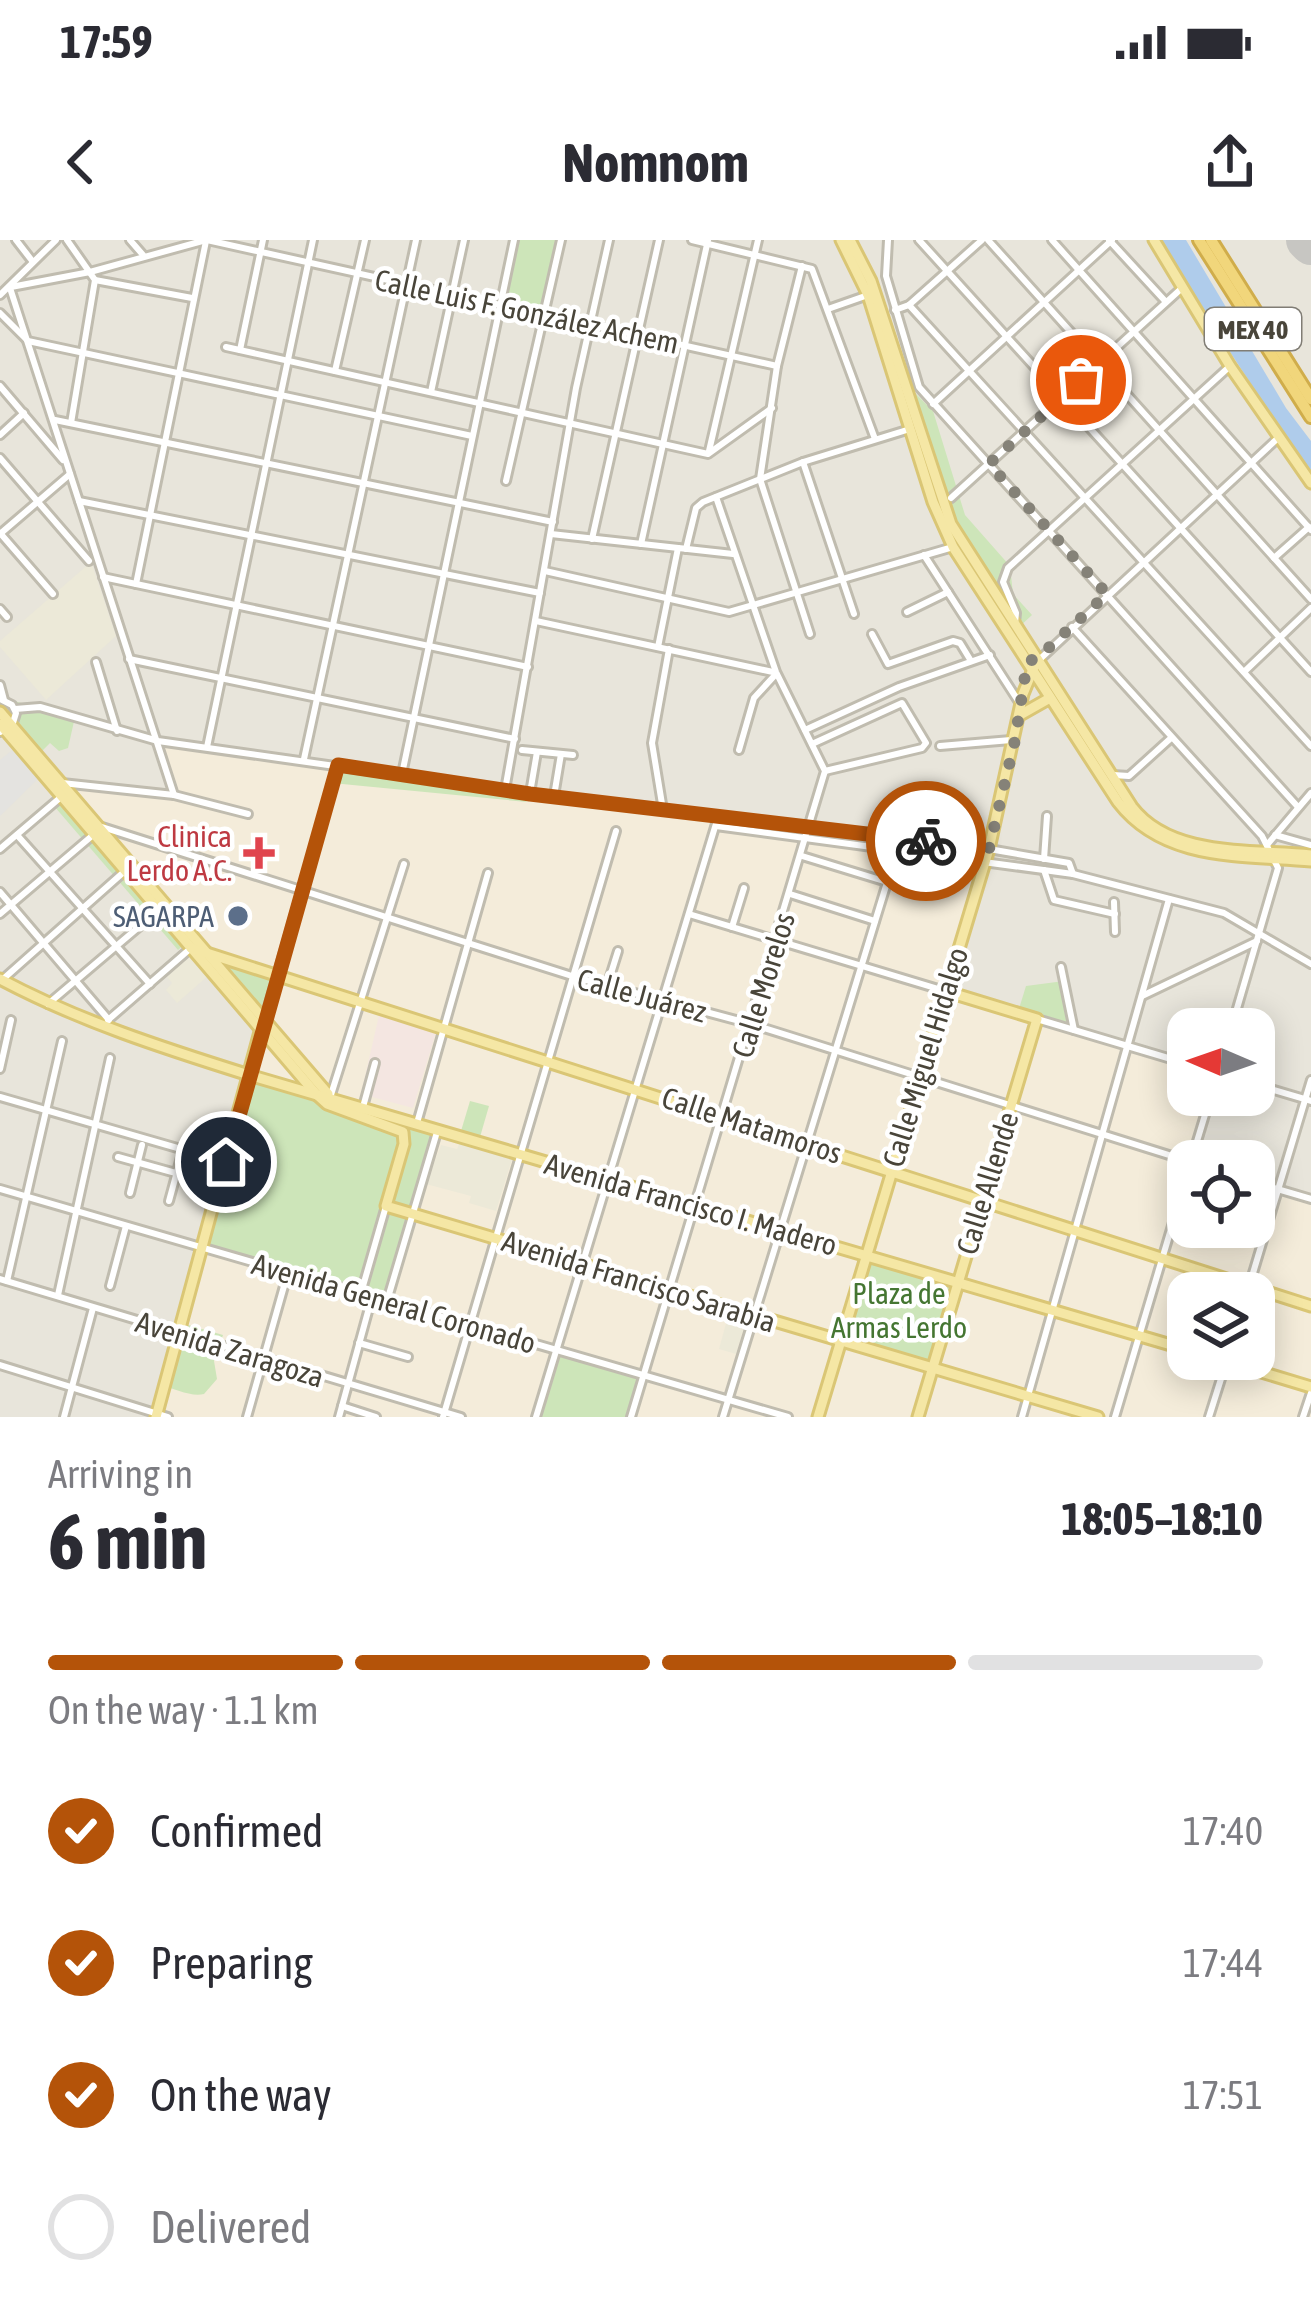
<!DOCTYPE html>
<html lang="en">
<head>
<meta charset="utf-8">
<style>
  body { margin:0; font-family:"Asap Condensed",sans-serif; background:#f2f2f3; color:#2b2b33; height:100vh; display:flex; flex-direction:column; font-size:45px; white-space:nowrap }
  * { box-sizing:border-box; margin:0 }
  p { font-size:39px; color:#7c7c81 }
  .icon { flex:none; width:66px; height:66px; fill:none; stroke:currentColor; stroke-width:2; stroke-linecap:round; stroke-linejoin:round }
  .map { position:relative; height:1177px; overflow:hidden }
  .side { display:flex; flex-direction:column; background:#fff; flex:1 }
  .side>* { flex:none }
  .needle { width:78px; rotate:272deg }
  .controls { position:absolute; left:1167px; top:768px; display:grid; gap:24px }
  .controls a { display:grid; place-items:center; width:108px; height:108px; border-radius:24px; background:#fff; box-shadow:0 6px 30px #0003; font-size:60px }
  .pin { position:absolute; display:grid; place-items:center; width:102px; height:102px; color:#fff; margin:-51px; border:6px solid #fff; border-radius:50%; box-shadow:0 3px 12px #0007 }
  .courier { position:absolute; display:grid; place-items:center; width:120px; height:120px; margin:-60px; border:9px solid #b45309; border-radius:50%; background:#fff; color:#222; box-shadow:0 3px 15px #0007 }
  .summary em { font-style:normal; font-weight:700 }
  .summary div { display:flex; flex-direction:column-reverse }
  .summary { display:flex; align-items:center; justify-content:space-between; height:204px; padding:0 48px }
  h1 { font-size:78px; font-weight:700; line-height:90px }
  .bar { display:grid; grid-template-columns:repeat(4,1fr); gap:18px 12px; align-content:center; height:144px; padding:0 48px }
  .bar i { height:15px; border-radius:9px; background:#e1e1e2 }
  .bar .selected { background:#b45309 }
  .bar p { grid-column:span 4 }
  ol { padding:0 48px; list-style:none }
  li { display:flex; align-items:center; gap:36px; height:132px }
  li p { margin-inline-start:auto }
  li .icon { padding:12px; border-radius:50%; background:#b45309; color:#fff; stroke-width:4 }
  li:last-child { color:#7c7c81 }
  li i { width:66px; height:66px; border:6px solid #e1e1e2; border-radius:50% }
  .status { display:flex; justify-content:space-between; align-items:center; height:84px; padding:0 60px; background:#fff; direction:ltr }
  .status svg { height:33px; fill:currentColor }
  header { display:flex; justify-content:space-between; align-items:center; height:156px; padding:0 48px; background:#fff; font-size:54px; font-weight:700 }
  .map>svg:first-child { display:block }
  .residential { fill:#e8e5db; fill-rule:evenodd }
  .commercial { fill:#f4ecda; fill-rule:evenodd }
  .education { fill:#ece9d8 }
  .medical { fill:#f4e6e1 }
  .green { fill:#cde5b9 }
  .parking { fill:#e4e3e0 }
  .water { fill:#afcceb }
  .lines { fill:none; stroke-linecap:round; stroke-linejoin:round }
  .runway { stroke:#c7c6c2; stroke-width:42 }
  .minor-casing { stroke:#c0bcaf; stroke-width:12 }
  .major-casing { stroke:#dac675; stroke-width:15 }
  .highway-casing { stroke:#d0ad4b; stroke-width:16 }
  .minor { stroke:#fff; stroke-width:6 }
  .major { stroke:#f5e7a5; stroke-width:9 }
  .highway { stroke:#f1d67b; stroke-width:10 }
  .done { stroke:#858278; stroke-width:12; stroke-dasharray:0 21.6 }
  .route { stroke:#b45309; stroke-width:15 }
  .health-dot { fill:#e0444e; stroke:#fff; stroke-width:4.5 }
  .service-dot { fill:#5c6f8a; stroke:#fff; stroke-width:4.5 }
  .labels { text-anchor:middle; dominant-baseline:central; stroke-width:9; stroke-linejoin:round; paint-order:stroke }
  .shield { fill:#fff; stroke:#807d75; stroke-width:3 }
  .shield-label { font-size:27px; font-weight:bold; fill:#49453a }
  .street-label { font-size:30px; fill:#49453a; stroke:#fff }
  .health-label { font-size:30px; fill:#be3a42; stroke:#fff; text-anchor:end }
  .service-label { font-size:30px; fill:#4e5e75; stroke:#fff; text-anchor:end }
  .park-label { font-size:30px; fill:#457632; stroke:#fff }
</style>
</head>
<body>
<div class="status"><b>17:59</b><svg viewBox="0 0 49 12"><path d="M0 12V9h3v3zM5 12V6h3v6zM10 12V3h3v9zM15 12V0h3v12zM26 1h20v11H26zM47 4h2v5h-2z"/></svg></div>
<header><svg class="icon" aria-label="back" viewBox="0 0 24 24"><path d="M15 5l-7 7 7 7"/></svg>Nomnom<svg class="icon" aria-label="share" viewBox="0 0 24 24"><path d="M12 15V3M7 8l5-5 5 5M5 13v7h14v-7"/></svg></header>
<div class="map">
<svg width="1311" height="1177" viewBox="0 0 1311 1177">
  <rect width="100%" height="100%" fill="#f5f3ec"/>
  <!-- residential -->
  <path class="residential" d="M0,0H1311V1177H0ZM1188,789H1254V855H1188ZM1188,921H1254V987H1188ZM1188,1053H1254V1119H1188Z"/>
  <!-- commercial -->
  <path class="commercial" d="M157,498L988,606L944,750L1188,823V855H1210L1192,917L1204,921H1188V987H1254V937L1311,954V1177H158L265,775L62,538L172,552ZM1188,1053H1254V1119H1188Z"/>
  <!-- education -->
  <g class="education">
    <path d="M91,322L116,396L46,460L0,407V401Z"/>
    <path d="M191,715L209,735L177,763L166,750L172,743L167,737Z"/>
    <path d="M462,898L513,916L496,971L469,963L471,956L426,944L441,905L457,909Z"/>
    <path d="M730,1069L748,1074L736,1114L719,1109Z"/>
  </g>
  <!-- medical -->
  <path class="medical" d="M380,771L437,789L413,868L361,854Z"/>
  <!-- green -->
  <g class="green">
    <path d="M513,0H561L545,74L499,63Z"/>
    <path d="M909,147L933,171L965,275L1010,326L1013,354L1032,375L1017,389L958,298Z"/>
    <path d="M14,461L75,477L68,508L59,511L50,503L39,514L12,483Z"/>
    <path d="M337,524L507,549L527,562L332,543Z"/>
    <path d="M63,558L187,702L178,710L54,566Z"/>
    <path d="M204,710L277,734L264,779Z"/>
    <path d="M1064,741L1074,790L1018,772L1026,746Z"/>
    <path d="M250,832L438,887L388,1059L202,1006Z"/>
    <path d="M470,861L489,866L480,897L461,891Z"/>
    <path d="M864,1014L959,1040L933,1127L838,1099Z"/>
    <path d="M178,1082L223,1095L214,1121L217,1139L204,1154C191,1157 174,1149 162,1145Z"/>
    <path d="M557,1108L644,1134L631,1177H536Z"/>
  </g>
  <!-- parking -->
  <path class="parking" d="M15,508L41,536L0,576V520Z"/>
  <!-- water -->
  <path class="water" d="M1157,0H1186L1286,168L1311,201V236Z"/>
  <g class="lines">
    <!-- runway -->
    <path class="runway" d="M1307,0L1311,4"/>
    <!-- minor casing -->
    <g class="minor-casing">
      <g id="minor">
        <path d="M16,0L33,22"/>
        <path d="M67,0L95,40L71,183"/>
        <path d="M130,0L143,15"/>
        <path d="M207,0L777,126"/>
        <path d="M692,0L812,29L875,199"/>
        <path d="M888,0L886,36L919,147L1298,567"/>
        <path d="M919,0L1311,432"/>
        <path d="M988,0L1311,359"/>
        <path d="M1052,0L1311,290"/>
        <path d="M1109,0L1166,62"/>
        <path d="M802,26L777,126L760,239L810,394"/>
        <path d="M95,40L192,58"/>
        <path d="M11,47L90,32L206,0"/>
        <path d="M10,48L174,555"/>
        <path d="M0,55L56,0"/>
        <path d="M909,65L1311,506"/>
        <path d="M828,69L868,55"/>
        <path d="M895,70L909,65L982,0"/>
        <path d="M0,73L28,101L472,196"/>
        <path d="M226,107L708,214L772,168"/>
        <path d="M240,110L263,0"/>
        <path d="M335,131L365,0"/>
        <path d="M0,146L63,220"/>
        <path d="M431,152L464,0"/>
        <path d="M933,164L1112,0"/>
        <path d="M55,180L553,282"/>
        <path d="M0,195L24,173"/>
        <path d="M709,211L758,0"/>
        <path d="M0,218L89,321"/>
        <path d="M803,222L854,374"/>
        <path d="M506,241L561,0"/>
        <path d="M951,258L1182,48"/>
        <path d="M79,261L540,353"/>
        <path d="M0,293L53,354"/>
        <path d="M0,294L70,234"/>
        <path d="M551,294L733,314"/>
        <path d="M592,299L659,0"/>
        <path d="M641,304L708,0"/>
        <path d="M686,309L696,268L703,262L803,222L910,189"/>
        <path d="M924,315L1019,462"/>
        <path d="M1274,318L1309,287"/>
        <path d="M545,331L729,372L953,307"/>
        <path d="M103,337L528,427"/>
        <path d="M136,344L206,1"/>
        <path d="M0,369L7,377"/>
        <path d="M907,372L948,352"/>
        <path d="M536,381L773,432"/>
        <path d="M1015,383L1016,373L1003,342L1008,328L1229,127"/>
        <path d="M1072,387L1262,596L1278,628L1231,789"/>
        <path d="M872,394L888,424L953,401L960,403L971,421"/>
        <path d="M658,407L678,308"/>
        <path d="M129,419L515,499"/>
        <path d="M1039,420L1278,198"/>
        <path d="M96,422L117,491"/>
        <path d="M1244,432L1311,368"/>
        <path d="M0,445L4,460"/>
        <path d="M0,459L12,465L16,473L12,486L0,492"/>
        <path d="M15,469L40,467L158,501L505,550L989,609L1069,623L1073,634"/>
        <path d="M805,490L899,447L990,415"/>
        <path d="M812,504L902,463L926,503L922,508L825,531"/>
        <path d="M940,506L1011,500"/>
        <path d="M207,507L313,0"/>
        <path d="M522,510L573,515"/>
        <path d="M739,510L754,458L776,434"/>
        <path d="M304,519L416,0"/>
        <path d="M402,534L514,0"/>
        <path d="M1113,535L1129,536L1171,498"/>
        <path d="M62,543L174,555L248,574"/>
        <path d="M505,550L576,148L609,0"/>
        <path d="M530,553L537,512"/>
        <path d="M554,556L561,514"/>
        <path d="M663,570L652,503L669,409"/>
        <path d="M716,586L1073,634L1224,673L1311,724"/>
        <path d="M102,587L575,737L751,784L1188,921"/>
        <path d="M17,595L150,744"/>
        <path d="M1275,595L1311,605"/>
        <path d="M1267,605L1311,553"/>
        <path d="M0,609L61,557"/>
        <path d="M802,616L887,642"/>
        <path d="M1044,619L1047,576"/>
        <path d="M1044,630L1054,660L1115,674"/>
        <path d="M0,652L109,780"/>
        <path d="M790,654L875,681"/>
        <path d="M1114,662L1115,692"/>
        <path d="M0,674L93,595"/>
        <path d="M689,674L945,751"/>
        <path d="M732,687L744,648"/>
        <path d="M1061,727L1074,790"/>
        <path d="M2,740L126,630"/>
        <path d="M607,746L618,711"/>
        <path d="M1142,756L1257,701"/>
        <path d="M48,764L160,669"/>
        <path d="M1037,779L1188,824"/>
        <path d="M108,780L191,708"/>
        <path d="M264,781L338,525"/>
        <path d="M0,829L11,780"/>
        <path d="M1254,844L1311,861"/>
        <path d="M0,857L226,922"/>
        <path d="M329,861L404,624"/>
        <path d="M363,867L375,823"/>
        <path d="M417,883L488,633"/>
        <path d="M118,917L219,945"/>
        <path d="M1191,921L1211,855"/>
        <path d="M1254,942L1311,959"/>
        <path d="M0,949L788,1177"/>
        <path d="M130,953L142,905"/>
        <path d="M169,961L181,917"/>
        <path d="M0,1039L461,1177"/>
        <path d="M7,1041L62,801"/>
        <path d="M110,1046L126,986"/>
        <path d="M361,1053L386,966"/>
        <path d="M1247,1053L1311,840"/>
        <path d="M58,1055L110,818"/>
        <path d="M387,1061L437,892"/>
        <path d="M359,1103L408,1117"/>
        <path d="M0,1125L168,1177"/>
        <path d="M342,1166L376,1177"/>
        <path d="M64,1177L93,1068"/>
        <path d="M247,1177L288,1032"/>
        <path d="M339,1177L372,1057"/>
        <path d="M443,1177L616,591"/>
        <path d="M536,1177L718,577"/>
        <path d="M631,1177L825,531L776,432L716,257"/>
        <path d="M723,1177L897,610"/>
        <path d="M1022,1177L1169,659"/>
        <path d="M1115,1177L1188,932"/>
        <path d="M1209,1177L1226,1123"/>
        <path d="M1303,1177L1311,1153"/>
      </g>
    </g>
    <!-- major casing -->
    <g class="major-casing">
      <g id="major">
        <path d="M841,0L868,55L933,262L953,307L1118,562C1164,622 1242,615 1311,621"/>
        <path d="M850,0L871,41L951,284L1132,567C1171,618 1253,609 1311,615"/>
        <path d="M1154,0L1230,126L1311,243"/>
        <path d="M0,472L328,854"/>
        <path d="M1020,475L1050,458"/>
        <path d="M0,484L316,854L327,864L403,892L404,904L386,966L1098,1177"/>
        <path d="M191,708L1311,1066"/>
        <path d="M0,739C79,781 163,808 249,835L1188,1110"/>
        <path d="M1218,1119L1311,1147"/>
        <path d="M156,1177L261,788"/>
        <path d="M818,1177L989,609L1023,454L1034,427"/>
        <path d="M918,1177L1037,779L945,751"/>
      </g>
    </g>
    <!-- highway casing -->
    <g class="highway-casing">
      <g id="highway">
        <path d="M1199,0L1311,177"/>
        <path d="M1211,0L1311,159"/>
      </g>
    </g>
    <!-- minor -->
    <use href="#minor" class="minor"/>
    <!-- major -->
    <use href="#major" class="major"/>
    <!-- highway -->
    <use href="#highway" class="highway"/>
  </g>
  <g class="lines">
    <!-- done -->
    <path class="done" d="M926,601L989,609L1015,500L1027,423L1044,412L1107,354L989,224L1081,140"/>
    <!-- route -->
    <path class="route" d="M226,922L338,525L530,554L926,601"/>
  </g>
  <!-- markers -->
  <path class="health-dot" d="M253 595h12v12h12v12h-12v12h-12v-12h-12v-12h12z"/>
  <circle class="service-dot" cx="238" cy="676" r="12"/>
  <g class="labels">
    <!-- shield labels -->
    <rect class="shield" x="1205" y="68" width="96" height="42" rx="9"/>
    <g class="shield-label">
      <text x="1253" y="89">MEX 40</text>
    </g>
    <!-- street labels -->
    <g class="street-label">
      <text transform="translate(527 71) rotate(12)">Calle Luis F. González Achem</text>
      <text transform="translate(763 745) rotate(-73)">Calle Morelos</text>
      <text transform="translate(642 755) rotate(15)">Calle Juárez</text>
      <text transform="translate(925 817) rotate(-73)">Calle Miguel Hidalgo</text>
      <text transform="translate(752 885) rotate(18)">Calle Matamoros</text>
      <text transform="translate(987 943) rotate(-73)">Calle Allende</text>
      <text transform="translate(691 964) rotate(16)">Avenida Francisco I. Madero</text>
      <text transform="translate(639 1041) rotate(17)">Avenida Francisco Sarabia</text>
      <text transform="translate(394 1063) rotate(16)">Avenida General Coronado</text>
      <text transform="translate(230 1109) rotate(17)">Avenida Zaragoza</text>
    </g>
    <!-- health labels -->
    <g class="health-label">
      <text x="232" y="596">Clinica<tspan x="232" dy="34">Lerdo A.C.</tspan></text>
    </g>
    <!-- service labels -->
    <g class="service-label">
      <text x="214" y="676">SAGARPA</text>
    </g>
    <!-- park labels -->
    <g class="park-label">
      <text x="899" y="1053">Plaza de<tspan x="899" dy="34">Armas Lerdo</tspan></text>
    </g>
  </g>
</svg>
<div class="controls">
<a><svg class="needle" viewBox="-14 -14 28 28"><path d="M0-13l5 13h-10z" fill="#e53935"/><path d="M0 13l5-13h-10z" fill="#7c7c81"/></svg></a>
<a><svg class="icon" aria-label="locate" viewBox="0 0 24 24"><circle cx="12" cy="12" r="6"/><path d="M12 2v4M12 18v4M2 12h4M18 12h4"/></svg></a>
<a><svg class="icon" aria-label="layers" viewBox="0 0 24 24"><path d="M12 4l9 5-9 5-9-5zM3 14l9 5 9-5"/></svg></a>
</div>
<div class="pin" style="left:1081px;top:140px;background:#ea580c"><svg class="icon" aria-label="bag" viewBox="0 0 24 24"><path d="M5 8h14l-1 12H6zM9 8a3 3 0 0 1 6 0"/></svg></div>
<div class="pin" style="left:226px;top:922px;background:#1f2937"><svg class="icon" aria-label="home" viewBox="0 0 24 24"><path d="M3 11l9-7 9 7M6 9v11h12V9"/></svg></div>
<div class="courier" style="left:926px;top:601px"><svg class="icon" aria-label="bike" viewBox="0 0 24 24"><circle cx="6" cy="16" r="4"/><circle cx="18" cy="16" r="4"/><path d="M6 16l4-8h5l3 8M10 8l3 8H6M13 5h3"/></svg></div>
</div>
<section class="side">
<div class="summary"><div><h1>6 min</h1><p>Arriving in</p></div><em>18:05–18:10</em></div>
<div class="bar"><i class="selected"></i><i class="selected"></i><i class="selected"></i><i></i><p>On the way · 1.1 km</p></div>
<ol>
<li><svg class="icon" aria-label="check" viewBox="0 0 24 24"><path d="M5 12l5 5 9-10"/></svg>Confirmed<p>17:40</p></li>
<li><svg class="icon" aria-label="check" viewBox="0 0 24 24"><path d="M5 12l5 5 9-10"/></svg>Preparing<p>17:44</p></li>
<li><svg class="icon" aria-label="check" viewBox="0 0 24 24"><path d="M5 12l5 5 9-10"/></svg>On the way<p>17:51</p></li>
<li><i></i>Delivered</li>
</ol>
</section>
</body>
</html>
